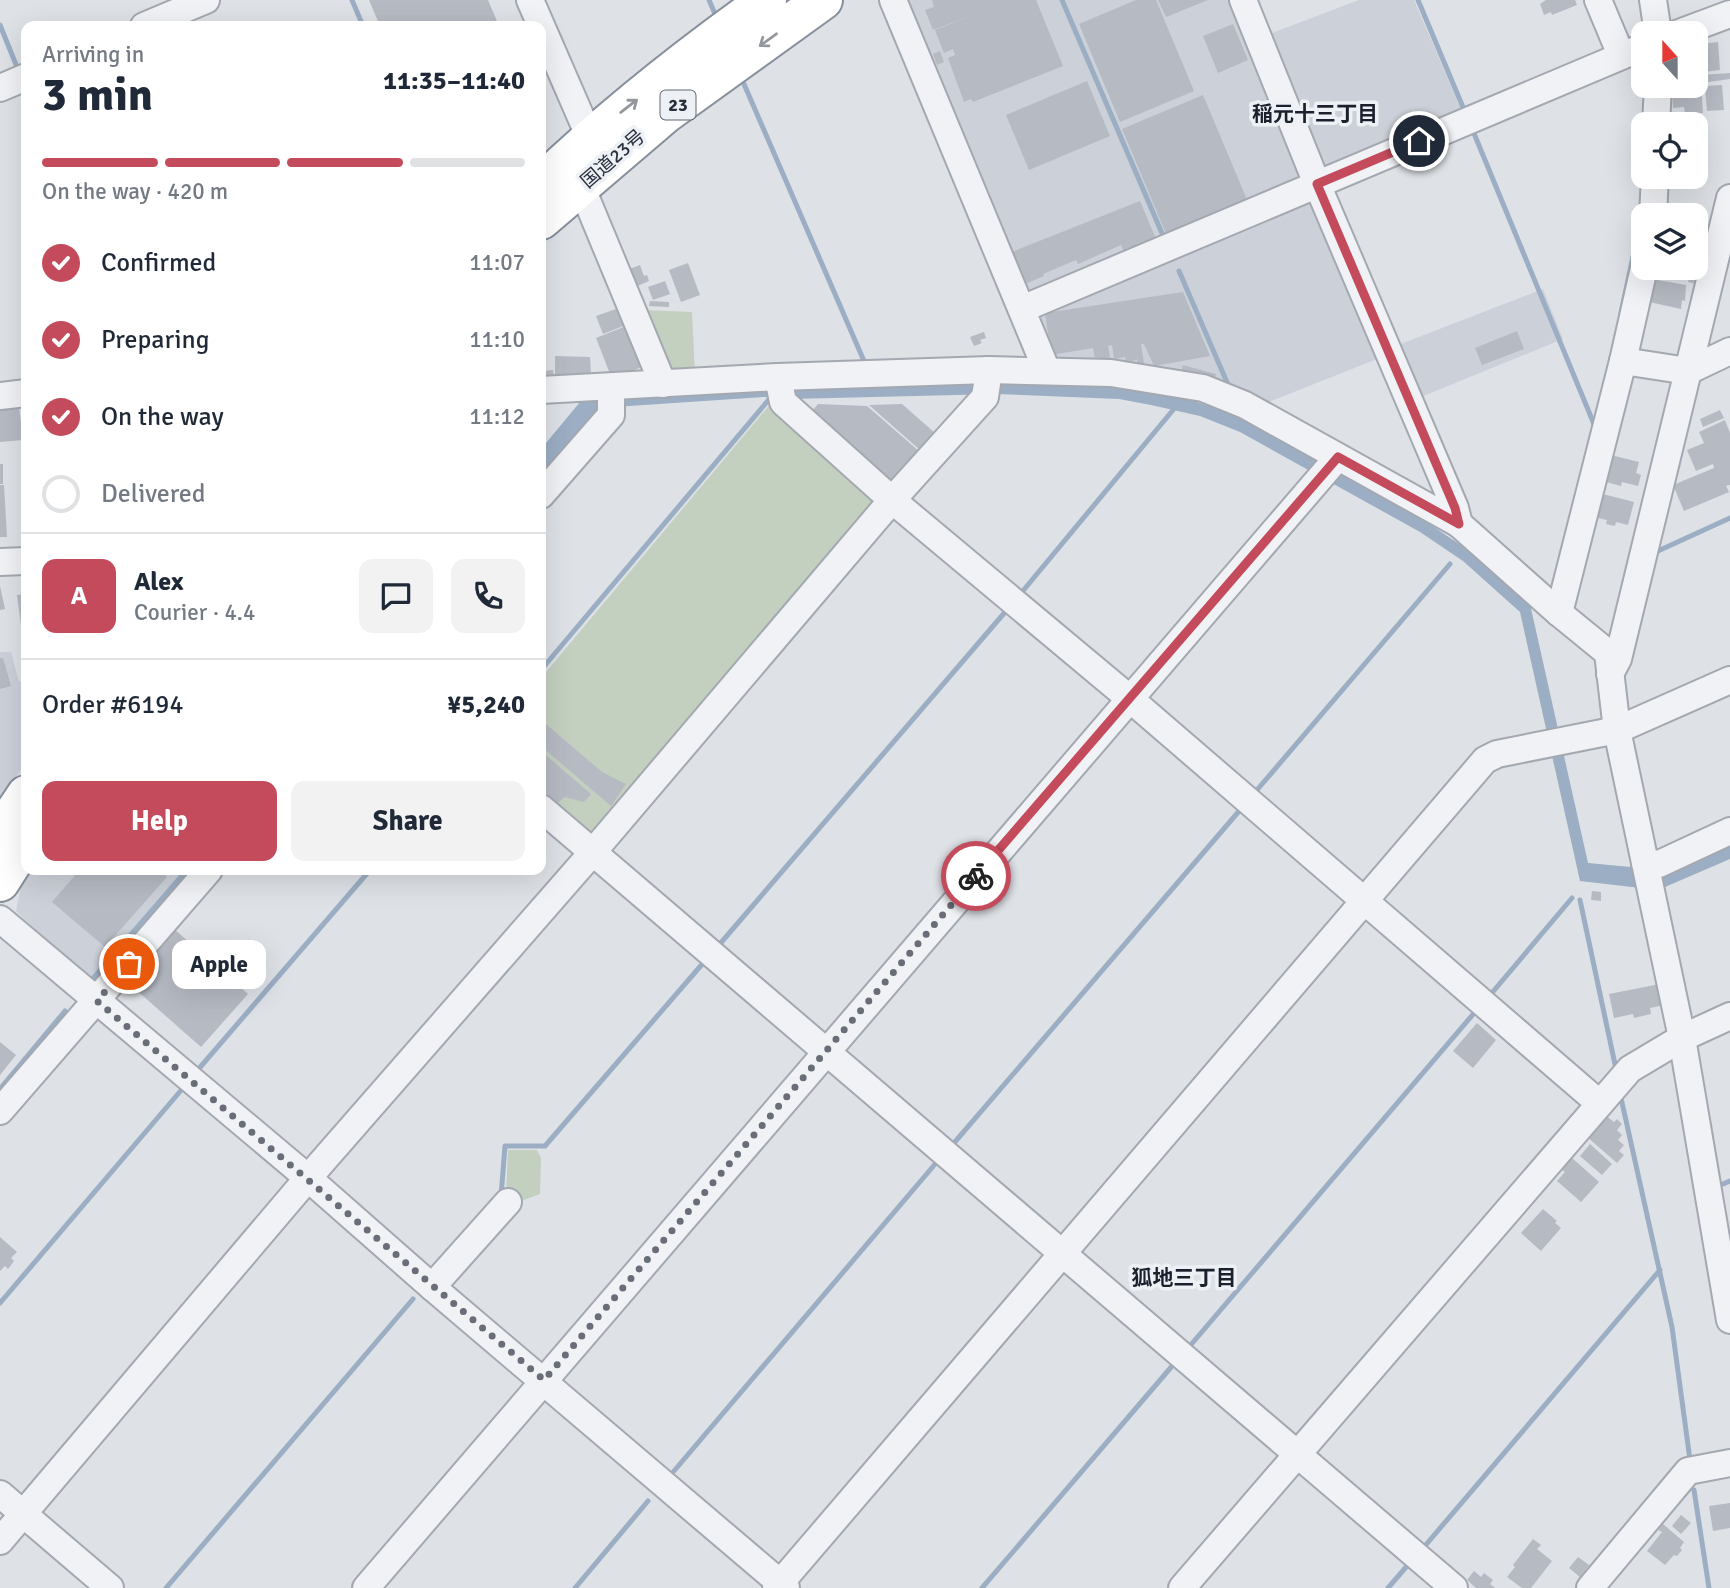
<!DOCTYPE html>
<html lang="en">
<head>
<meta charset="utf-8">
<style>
  body { margin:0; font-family:Signika,"Noto Sans JP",sans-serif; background:#f2f2f3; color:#1f2937; height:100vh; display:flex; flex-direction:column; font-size:26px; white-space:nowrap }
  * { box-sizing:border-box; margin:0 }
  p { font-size:23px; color:#747a83 }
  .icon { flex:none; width:38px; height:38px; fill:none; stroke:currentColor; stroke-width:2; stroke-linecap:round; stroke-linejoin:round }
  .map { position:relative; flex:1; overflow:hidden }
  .side { position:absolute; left:21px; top:21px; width:525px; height:854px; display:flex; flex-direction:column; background:#fff; border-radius:14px; box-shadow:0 7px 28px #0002 }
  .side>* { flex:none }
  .needle { width:46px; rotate:339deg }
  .tools { position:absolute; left:1631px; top:21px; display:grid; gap:14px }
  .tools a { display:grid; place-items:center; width:77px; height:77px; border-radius:14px; background:#fff; box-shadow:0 7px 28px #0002; font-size:35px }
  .pin { position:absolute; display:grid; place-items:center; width:60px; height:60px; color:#fff; margin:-30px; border:4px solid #fff; border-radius:50%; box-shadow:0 2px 7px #0007 }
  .courier { position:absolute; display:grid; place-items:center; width:70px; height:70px; margin:-35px; border:5px solid #c44b5b; border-radius:50%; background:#fff; color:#222; box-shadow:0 2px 9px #0007 }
  .bubble { position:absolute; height:49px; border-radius:14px; background:#fff; box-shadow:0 7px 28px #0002; font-size:23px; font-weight:800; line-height:49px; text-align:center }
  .head em { font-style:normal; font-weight:800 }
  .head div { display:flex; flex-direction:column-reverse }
  .head { display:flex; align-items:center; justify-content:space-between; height:119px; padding:0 21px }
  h1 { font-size:46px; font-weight:800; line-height:52px }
  .bar { display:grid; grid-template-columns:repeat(4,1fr); gap:10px 7px; align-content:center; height:84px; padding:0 21px }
  .bar i { height:9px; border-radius:5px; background:#e0e1e3 }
  .bar .selected { background:#c44b5b }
  .bar p { grid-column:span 4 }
  .line { display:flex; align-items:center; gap:18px; padding:0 21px; border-top:2px solid #e0e1e3 }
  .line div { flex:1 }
  .round { display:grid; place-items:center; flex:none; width:74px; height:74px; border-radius:14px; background:#f2f2f3 }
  ol { padding:0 21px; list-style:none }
  li { display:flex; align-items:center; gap:21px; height:77px }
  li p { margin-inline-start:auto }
  li .icon { padding:7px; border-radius:50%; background:#c44b5b; color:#fff; stroke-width:4 }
  li:last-child { color:#747a83 }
  li i { width:38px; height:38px; border:4px solid #e0e1e3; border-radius:50% }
  .action { display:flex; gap:14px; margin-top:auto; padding:14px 21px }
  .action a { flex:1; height:80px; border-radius:14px; background:#c44b5b; color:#fff; font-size:28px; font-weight:800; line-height:80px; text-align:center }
  .action a+a { background:#f2f2f3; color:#1f2937 }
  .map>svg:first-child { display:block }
  .built { fill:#ccd0d8 }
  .green { fill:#c3d0c0 }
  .water { fill:#9baec4 }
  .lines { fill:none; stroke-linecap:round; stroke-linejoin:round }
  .stream { stroke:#9baec4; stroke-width:5 }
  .building { fill:#b6bac3 }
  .minor-casing { stroke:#a4a8b0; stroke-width:30 }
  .highway-casing { stroke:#868f9c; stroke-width:42 }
  .minor { stroke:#f0f2f5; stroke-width:26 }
  .highway { stroke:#fff; stroke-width:38 }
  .oneway { stroke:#94979e }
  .done { stroke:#686d78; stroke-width:7; stroke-dasharray:0 12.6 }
  .route { stroke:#c44b5b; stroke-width:9 }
  .labels { text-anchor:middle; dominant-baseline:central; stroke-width:7; stroke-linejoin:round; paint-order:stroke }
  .shield { fill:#edf0f4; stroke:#636973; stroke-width:2 }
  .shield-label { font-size:18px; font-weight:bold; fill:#282f3c }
  .street-label { font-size:19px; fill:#282f3c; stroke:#edf0f4 }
  .neighbourhood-label { font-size:21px; font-weight:bold; fill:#1b202d; stroke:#edf0f4 }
</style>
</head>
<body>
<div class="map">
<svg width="1730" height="1588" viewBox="0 0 1730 1588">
  <rect width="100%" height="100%" fill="#dee1e6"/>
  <!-- built -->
  <g class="built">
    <path d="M903,0H1231L1304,180L1026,299Z"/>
    <path d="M1359,0H1414L1463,114L1329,170L1318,163L1267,35Z"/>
    <path d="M1313,198L1382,357L1261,405L1051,363L1032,315Z"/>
    <path d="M1543,289L1563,339L1416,399L1393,347Z"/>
    <path d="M0,652H11L19,682L26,678V762L0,801Z"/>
    <path d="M27,870H187L90,982L16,911L23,876Z"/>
  </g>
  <!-- green -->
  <g class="green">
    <path d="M643,310L692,312L695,376L668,377Z"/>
    <path d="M772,402L879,499L595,837L541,797V678Z"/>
    <path d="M508,1150H537L541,1158L540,1194L513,1204L506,1195Z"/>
  </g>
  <!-- water -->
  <path class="water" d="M1046,382L1114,387L1194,401L1236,416L1416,515L1477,556L1530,604L1588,863L1663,870L1730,840V859L1658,890L1580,881L1520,612L1463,561L1420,532L1240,432L1200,416L1151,405L1119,399L997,394L791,399L764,397L599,408L541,476V449L585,396L769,383Z"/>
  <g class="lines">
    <!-- stream -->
    <g class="stream">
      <path d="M352,0L363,26"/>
      <path d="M709,0L715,14"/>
      <path d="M1062,0L1164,238"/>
      <path d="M1418,0L1465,112"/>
      <path d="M0,25L17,67"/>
      <path d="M744,84L864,361"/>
      <path d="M1473,131L1596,429"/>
      <path d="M1641,185L1643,140"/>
      <path d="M1179,271L1229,387"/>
      <path d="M1621,313L1640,224L1641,209"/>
      <path d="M1658,551L1730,518"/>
      <path d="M1022,592L1173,410"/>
      <path d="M541,670L771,397"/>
      <path d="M1257,790L1450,564"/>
      <path d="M1580,900L1616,1069"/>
      <path d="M719,945L1006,611"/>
      <path d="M90,982L187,870"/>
      <path d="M1491,994L1572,898"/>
      <path d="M196,1072L370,870"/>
      <path d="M0,1089L65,1011"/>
      <path d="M1621,1098L1672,1327L1690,1460"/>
      <path d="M954,1143L1240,810"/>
      <path d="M1718,1186L1730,1181"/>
      <path d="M501,1196L505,1146H545L704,962"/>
      <path d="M0,1303L183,1088"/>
      <path d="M1189,1347L1475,1012"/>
      <path d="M674,1471L936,1163"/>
      <path d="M1694,1490L1709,1588"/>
      <path d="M1424,1547L1660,1270"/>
      <path d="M166,1588L413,1299"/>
      <path d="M575,1588L648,1501"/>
      <path d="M982,1588L1173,1365"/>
      <path d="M1388,1588L1407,1566"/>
    </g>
  </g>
  <!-- building -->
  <g class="building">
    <path d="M369,0H488L499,26H380Z"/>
    <path d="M932,0H1036L1063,66L973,102L971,99L964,102L948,58L955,55L953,49L944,53L935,30L976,14L933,30L925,10L934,7Z"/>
    <path d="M1136,0H1156L1194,91L1120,122L1079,24Z"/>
    <path d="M1158,0H1208L1166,17Z"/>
    <path d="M1546,0H1575L1577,5L1552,15L1551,12L1544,15L1540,4Z"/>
    <path d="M1233,24L1248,60L1218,73L1203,36Z"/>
    <path d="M1696,41H1698L1700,75L1730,73V79L1701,83L1703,113L1685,114L1684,107L1673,108L1672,86H1696Z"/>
    <path d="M1718,42L1720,70L1703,72L1701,44Z"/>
    <path d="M940,51L944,62L937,65L933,54Z"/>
    <path d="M1087,81L1110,136L1029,170L1006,115Z"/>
    <path d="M1722,85L1724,110L1707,111L1705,86Z"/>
    <path d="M1203,95L1248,202L1167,236L1122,129Z"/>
    <path d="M1140,201L1156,239L1124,252L1121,245L1078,264L1076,260L1043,274L1044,276L1025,284L1027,287L1024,288L1009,253Z"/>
    <path d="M1696,236H1704L1703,262H1696Z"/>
    <path d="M688,263L700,295L681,302L669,270Z"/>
    <path d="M640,265L644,276L647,275L649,281L635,287L629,269Z"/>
    <path d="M1691,268L1704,271L1701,285L1688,282Z"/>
    <path d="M1652,279L1686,285L1685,301L1682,300L1681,309L1645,301Z"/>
    <path d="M665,281L670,294L653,300L648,287Z"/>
    <path d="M1183,292L1210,356L1154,366L1144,344H1141L1144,363L1137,364V360L1126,362L1125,357L1114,359L1112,345L1108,346L1110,358L1098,360V357L1095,358L1093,348L1051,355L1045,313Z"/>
    <path d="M650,301L669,302V307L649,306Z"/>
    <path d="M619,308L626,325L603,334L596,316Z"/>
    <path d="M626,326L642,367L612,379L596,338Z"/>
    <path d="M1517,331L1524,349L1482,365L1475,348Z"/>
    <path d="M984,332L986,338L980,340L982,343L974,346L970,337Z"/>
    <path d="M555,356L590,357L591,374L555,376Z"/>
    <path d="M1183,365L1216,374L1214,381L1181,372Z"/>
    <path d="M553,370L554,379H541V371Z"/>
    <path d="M818,404L867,406L920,452L894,482L812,411Z"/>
    <path d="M902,404L935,433L920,450L869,405Z"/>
    <path d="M19,407L23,440L0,442V409Z"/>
    <path d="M1720,410L1724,418L1703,427L1700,419Z"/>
    <path d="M1725,420L1730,433V485L1726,486L1729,492L1684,511L1673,485L1714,468L1713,464L1696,471L1687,450L1704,443L1699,432Z"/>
    <path d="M1611,455L1639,462L1636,473L1641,475L1638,486L1622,482L1621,486L1606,482Z"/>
    <rect x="0" y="464" width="3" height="20"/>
    <path d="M0,485H4L7,537H0Z"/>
    <path d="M1599,493L1634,502L1628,525L1616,522L1615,526L1606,524L1607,520L1593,517Z"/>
    <path d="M0,586L5,609L0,610Z"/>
    <path d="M26,594V632L22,633L17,595Z"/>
    <path d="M0,658H3L11,686L0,689Z"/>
    <path d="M541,716L547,725L602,772L626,784L611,806L541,746Z"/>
    <path d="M541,751L591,794L584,802L564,797L558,803L541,789Z"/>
    <path d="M74,870H162L160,871L167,877L105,947L52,902L77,873Z"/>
    <path d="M1592,891L1601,892V901L1591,900Z"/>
    <path d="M173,928L248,994L201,1047L126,981Z"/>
    <path d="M1660,984L1665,1005L1650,1008L1651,1014L1634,1018L1633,1014L1614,1018L1609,994Z"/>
    <path d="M1477,1023L1496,1040L1473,1068L1453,1051Z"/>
    <path d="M0,1042L16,1055L0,1075Z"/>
    <path d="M1605,1115L1614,1122L1617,1119L1622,1124L1617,1130L1622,1135L1618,1140L1624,1145L1619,1151L1624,1155L1617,1163L1586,1136Z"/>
    <path d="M1590,1144L1612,1164L1602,1175L1580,1156Z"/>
    <path d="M1572,1158L1599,1182L1581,1202L1557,1181L1565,1172L1562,1170Z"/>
    <path d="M1543,1209L1557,1221L1555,1223L1561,1228L1541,1251L1521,1233Z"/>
    <path d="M0,1237L17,1252L11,1258L14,1261L8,1269L5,1266L0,1271Z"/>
    <path d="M1730,1503V1528L1713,1531L1709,1506Z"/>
    <path d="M1681,1515L1691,1523L1681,1534L1672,1526Z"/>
    <path d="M1663,1524L1684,1542L1680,1548L1682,1550L1677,1556L1674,1555L1665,1565L1647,1551L1662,1532L1658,1530Z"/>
    <path d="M1533,1539L1541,1545L1537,1549L1552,1561L1531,1588H1522L1507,1577L1515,1567L1513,1565Z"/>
    <path d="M1578,1557L1589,1565L1580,1577L1569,1568Z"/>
    <path d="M1474,1571L1481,1577L1484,1573L1493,1580L1490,1584L1495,1588H1476L1467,1580Z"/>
  </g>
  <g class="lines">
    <!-- minor casing -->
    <g class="minor-casing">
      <g id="minor">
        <path d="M530,0L590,138"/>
        <path d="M893,0L1047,371"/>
        <path d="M1243,0L1317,184L1455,508L1459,524"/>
        <path d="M1598,0L1621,55"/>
        <path d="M1653,0L1658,33"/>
        <path d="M144,26L206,0"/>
        <path d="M1679,33L1730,14"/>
        <path d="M0,88L26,77"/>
        <path d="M1656,124L1658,86"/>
        <path d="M581,186L663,384"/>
        <path d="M1653,215L1655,177"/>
        <path d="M1022,309L1643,47"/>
        <path d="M1623,361L1688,371L1730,351"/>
        <path d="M778,377L783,402L892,500L1129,698L1599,1103"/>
        <path d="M541,390L778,377L989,370L1111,373L1203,388L1245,405L1459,524L1559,613L1608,653L1617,730L1682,1038L1730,1320"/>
        <path d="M0,396L26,393"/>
        <path d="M541,495L611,415V387"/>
        <path d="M0,562L26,561"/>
        <path d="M1559,613L1623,361L1644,268"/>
        <path d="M1610,674L1618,659L1730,198"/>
        <path d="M541,808L1454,1588"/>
        <path d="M1645,863L1659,864L1730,831"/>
        <path d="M0,919L308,1178L432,1287L786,1588"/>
        <path d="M0,1111L209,870"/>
        <path d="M432,1287L508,1202"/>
        <path d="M0,1494L110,1588"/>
        <path d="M0,1541L308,1178L592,853L892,500L985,397L989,370"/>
        <path d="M366,1588L1338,457"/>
        <path d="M776,1588L1485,760L1497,754L1617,730L1730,680"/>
        <path d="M1182,1588L1630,1069L1682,1038L1730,1016"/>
        <path d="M1590,1588L1688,1471L1730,1463"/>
      </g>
    </g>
    <!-- highway casing -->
    <g class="highway-casing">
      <g id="highway">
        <path d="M541,184C611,117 688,56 767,0"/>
        <path d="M541,220L665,114L823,0"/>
        <path d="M0,834L26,795"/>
        <path d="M0,882L26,841"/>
      </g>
    </g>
    <!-- minor -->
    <use href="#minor" class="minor"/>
    <!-- highway -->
    <use href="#highway" class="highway"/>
  </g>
  <!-- one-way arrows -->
  <defs><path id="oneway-shaft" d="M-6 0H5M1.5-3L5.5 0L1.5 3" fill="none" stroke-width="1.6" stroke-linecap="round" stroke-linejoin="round" transform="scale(1.75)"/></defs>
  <g class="oneway">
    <use href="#oneway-shaft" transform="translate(768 40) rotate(144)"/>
    <use href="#oneway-shaft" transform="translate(629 106) rotate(-38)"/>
  </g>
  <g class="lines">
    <!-- done -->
    <path class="done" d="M129,964L97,1001L544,1380L976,876"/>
    <!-- route -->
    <path class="route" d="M976,876L1338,457L1459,524L1455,508L1317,184L1419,141"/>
  </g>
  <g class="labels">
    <!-- shield labels -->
    <rect class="shield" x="660.5" y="90.5" width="35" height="29" rx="5"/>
    <g class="shield-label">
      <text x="678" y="105">23</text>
    </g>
    <!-- street labels -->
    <g class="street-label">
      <text transform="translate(613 159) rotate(-41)">国道23号</text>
    </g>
    <!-- neighbourhood labels -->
    <g class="neighbourhood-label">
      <text x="1315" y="114">稲元十三丁目</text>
      <text x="1184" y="1278">狐地三丁目</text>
    </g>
  </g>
</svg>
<div class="tools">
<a><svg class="needle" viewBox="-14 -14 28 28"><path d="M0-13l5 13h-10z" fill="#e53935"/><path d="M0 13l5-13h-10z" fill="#747a83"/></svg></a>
<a><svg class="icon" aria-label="locate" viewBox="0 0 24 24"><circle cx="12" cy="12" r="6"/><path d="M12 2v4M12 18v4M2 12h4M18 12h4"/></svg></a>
<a><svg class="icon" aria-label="layers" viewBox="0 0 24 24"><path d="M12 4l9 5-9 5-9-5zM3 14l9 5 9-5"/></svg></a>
</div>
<div class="pin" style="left:129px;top:964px;background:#ea580c"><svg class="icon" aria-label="bag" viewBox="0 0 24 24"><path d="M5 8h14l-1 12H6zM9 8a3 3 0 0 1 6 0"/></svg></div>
<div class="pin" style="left:1419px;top:141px;background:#1f2937"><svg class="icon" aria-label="home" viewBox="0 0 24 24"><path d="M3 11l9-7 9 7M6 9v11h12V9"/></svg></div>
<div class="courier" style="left:976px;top:876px"><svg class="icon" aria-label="bike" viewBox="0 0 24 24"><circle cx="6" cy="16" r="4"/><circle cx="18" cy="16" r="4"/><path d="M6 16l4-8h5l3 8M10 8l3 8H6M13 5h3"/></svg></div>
<div class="bubble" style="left:172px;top:940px;width:94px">Apple</div>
<section class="side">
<div class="head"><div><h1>3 min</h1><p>Arriving in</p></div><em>11:35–11:40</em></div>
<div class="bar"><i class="selected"></i><i class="selected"></i><i class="selected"></i><i></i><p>On the way · 420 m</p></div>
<ol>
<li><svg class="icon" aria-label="check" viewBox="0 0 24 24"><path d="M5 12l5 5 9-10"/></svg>Confirmed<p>11:07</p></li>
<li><svg class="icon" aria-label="check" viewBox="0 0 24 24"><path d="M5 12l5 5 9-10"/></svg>Preparing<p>11:10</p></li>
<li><svg class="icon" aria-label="check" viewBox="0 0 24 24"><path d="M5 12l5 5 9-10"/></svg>On the way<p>11:12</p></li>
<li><i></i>Delivered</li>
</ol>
<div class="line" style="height:126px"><b class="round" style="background:#c44b5b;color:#fff">A</b><div><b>Alex</b><p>Courier · 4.4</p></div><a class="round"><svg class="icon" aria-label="chat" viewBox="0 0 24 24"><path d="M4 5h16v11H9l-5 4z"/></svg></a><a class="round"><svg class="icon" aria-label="phone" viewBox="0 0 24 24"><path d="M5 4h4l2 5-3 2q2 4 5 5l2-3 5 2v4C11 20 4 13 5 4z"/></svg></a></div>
<div class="line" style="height:91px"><div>Order #6194</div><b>¥5,240</b></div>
<div class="action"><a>Help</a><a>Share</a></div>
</section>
</div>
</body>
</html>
